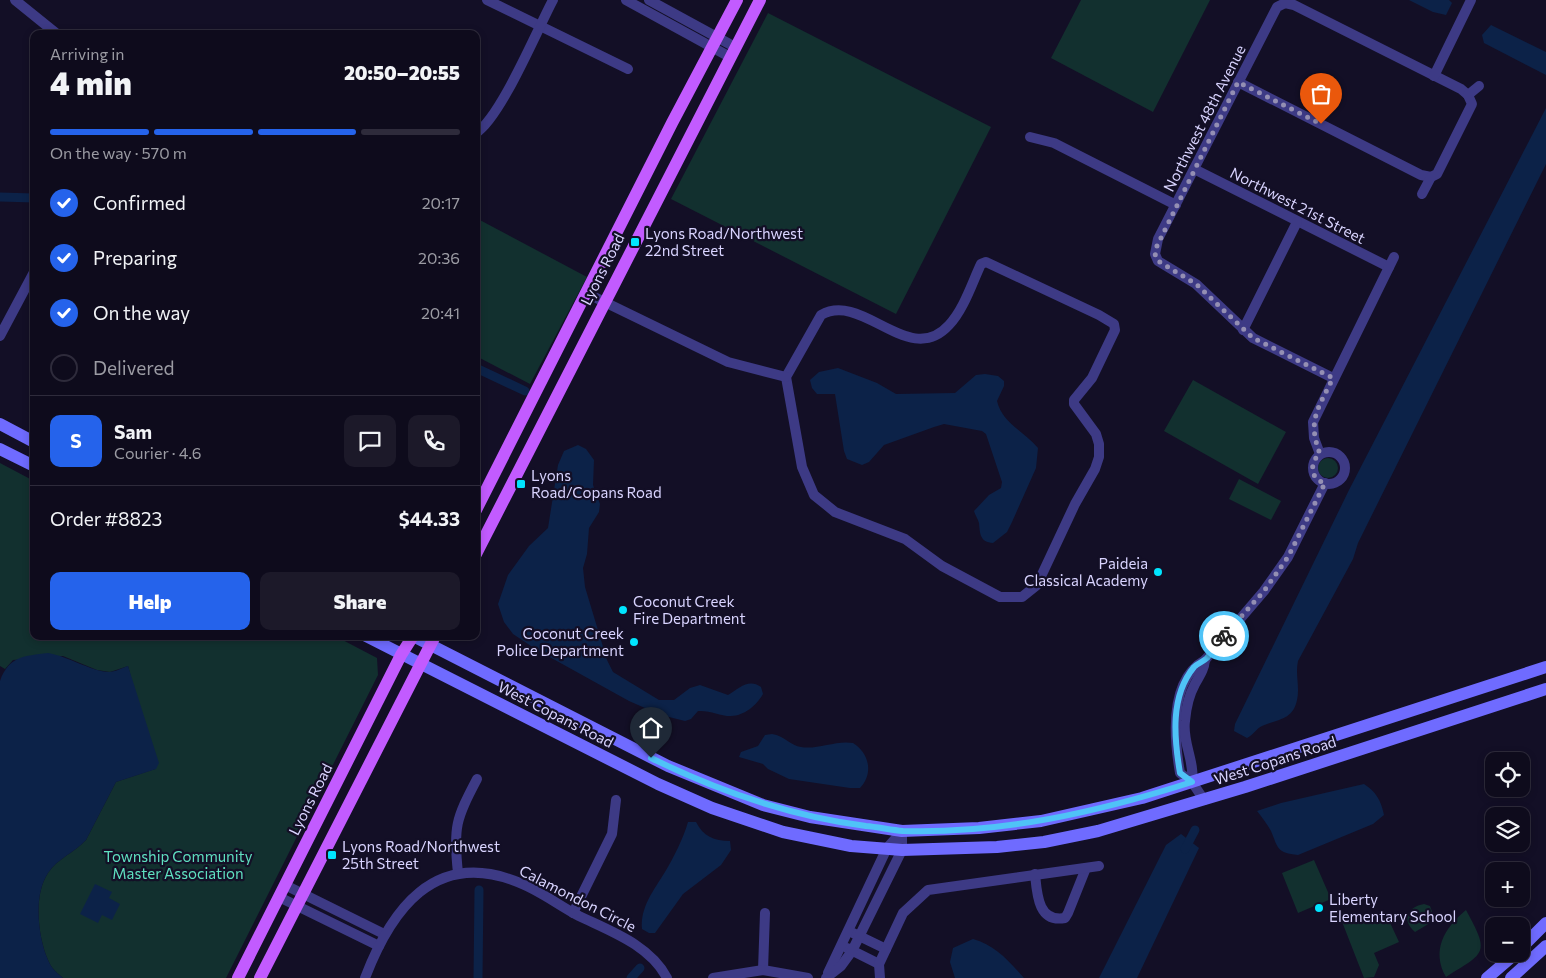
<!DOCTYPE html>
<html lang="en">
<head>
<meta charset="utf-8">
<style>
  body { margin:0; font-family:Commissioner,sans-serif; background:#1c1929; color:#f1f3f6; height:100vh; display:flex; flex-direction:column; font-size:19px; white-space:nowrap }
  * { box-sizing:border-box; margin:0 }
  p { font-size:16px; color:#9b9ba3 }
  .icon { flex:none; width:28px; height:28px; fill:none; stroke:currentColor; stroke-width:2; stroke-linecap:round; stroke-linejoin:round }
  .map { position:relative; flex:1; overflow:hidden }
  .details { position:absolute; left:30px; top:30px; width:450px; height:610px; display:flex; flex-direction:column; background:#0e0b1c; border-radius:10px; box-shadow:0 2px 8px #0003,0 0 0 1px #2e2b3b }
  .details>* { flex:none }
  .buttons { position:absolute; left:1485px; top:752px; display:grid; gap:10px }
  .buttons a { display:grid; place-items:center; width:45px; height:45px; border-radius:10px; background:#0e0b1c; box-shadow:0 2px 8px #0003,0 0 0 1px #2e2b3b; font-size:25px }
  .pin { position:absolute; display:grid; place-items:center; width:42px; height:42px; color:#fff; margin:-51px -21px; border-radius:50% 50% 50% 0; rotate:-45deg; box-shadow:0 0 5px #0007 }
  .pin .icon { rotate:45deg }
  .courier { position:absolute; display:grid; place-items:center; width:50px; height:50px; margin:-25px; border:4px solid #4fc3f7; border-radius:50%; background:#fff; color:#222; box-shadow:0 1px 6px #0007 }
  .headline em { font-style:normal; font-weight:800 }
  .headline div { display:flex; flex-direction:column-reverse }
  .headline { display:flex; align-items:center; justify-content:space-between; height:85px; padding:0 20px }
  h1 { font-size:32px; font-weight:800; line-height:38px }
  .bar { display:grid; grid-template-columns:repeat(4,1fr); gap:8px 5px; align-content:center; height:60px; padding:0 20px }
  .bar i { height:6px; border-radius:4px; background:#2e2b3b }
  .bar .selected { background:#2563eb }
  .bar p { grid-column:span 4 }
  .line { display:flex; align-items:center; gap:12px; padding:0 20px; border-top:1px solid #2e2b3b }
  .line div { flex:1 }
  .round { display:grid; place-items:center; flex:none; width:52px; height:52px; border-radius:10px; background:#1c1929 }
  ol { padding:0 20px; list-style:none }
  li { display:flex; align-items:center; gap:15px; height:55px }
  li p { margin-inline-start:auto }
  li .icon { padding:5px; border-radius:50%; background:#2563eb; color:#fff; stroke-width:4 }
  li:last-child { color:#9b9ba3 }
  li i { width:28px; height:28px; border:2px solid #2e2b3b; border-radius:50% }
  .primary-button { display:flex; gap:10px; margin-top:auto; padding:10px 20px }
  .primary-button a { flex:1; height:58px; border-radius:10px; background:#2563eb; color:#fff; font-size:20px; font-weight:800; line-height:58px; text-align:center }
  .primary-button a+a { background:#1c1929; color:#f1f3f6 }
  .map>svg:first-child { display:block }
  .green { fill:#12302f }
  .water { fill:#0c2248 }
  .lines { fill:none; stroke-linecap:round; stroke-linejoin:round }
  .canal { stroke:#0c2248; stroke-width:9 }
  .street { stroke:#3d3a85; stroke-width:10 }
  .secondary { stroke:#6f6bff; stroke-width:12 }
  .primary { stroke:#c25bff; stroke-width:12 }
  .done { stroke:#948fb3; stroke-width:5; stroke-dasharray:0 9 }
  .route { stroke:#4fc3f7; stroke-width:6 }
  .poi-dot { fill:#00e5ff; stroke:#130f26; stroke-width:2 }
  .labels { text-anchor:middle; dominant-baseline:central; stroke-width:4.5; stroke-linejoin:round; paint-order:stroke }
  .street-label { font-size:15px; fill:#d9d4ff; stroke:#130f26 }
  .poi-label { font-size:15px; fill:#d9d4ff; stroke:#130f26; text-anchor:start }
  .park-label { font-size:15px; fill:#5fe0c0; stroke:#130f26 }
</style>
</head>
<body>
<div class="map">
<svg width="1546" height="978" viewBox="0 0 1546 978">
  <rect width="100%" height="100%" fill="#130f26"/>
  <!-- green -->
  <g class="green">
    <path d="M1081,0H1210L1153,112L1051,58Z"/>
    <path d="M768,13L991,127L896,314L671,199Z"/>
    <path d="M476,218L587,277L530,384L476,356Z"/>
    <path d="M1193,380L1286,432L1258,484L1164,431Z"/>
    <circle cx="1328" cy="468" r="10"/>
    <path d="M0,463L34,481V636H335L377,658L378,675L226,978H63C57,973 51,968 48,960C38,937 33,895 48,873C58,858 74,853 86,840L116,782L155,769L128,666L110,672L97,670L63,656L13,660L5,669L0,666Z"/>
    <path d="M1239,479L1281,501L1271,520L1229,499Z"/>
    <path d="M1314,860L1331,899L1298,913L1282,873Z"/>
    <path d="M1424,904L1430,906L1435,920L1415,932C1401,920 1407,907 1424,904Z"/>
    <path d="M1466,910C1490,954 1486,952 1446,977C1431,951 1444,928 1466,910Z"/>
    <path d="M1345,912L1362,923L1386,914L1399,942L1374,953L1379,965L1374,977L1364,978L1339,914Z"/>
  </g>
  <!-- water -->
  <g class="water">
    <path d="M1409,0H1449L1452,3L1446,15L1433,12Z"/>
    <path d="M1491,25L1546,52V75L1484,43L1482,35Z"/>
    <path d="M1546,108V164L1358,543L1353,559L1298,661C1295,674 1300,687 1297,700C1293,720 1278,719 1262,726C1257,728 1253,735 1247,738L1234,731L1235,724L1349,490Z"/>
    <path d="M838,368L877,383L896,394L955,393L976,375L985,374L998,376L1004,381V386L997,401C1002,423 1024,431 1038,448L1036,468L1012,522L1007,532L993,543C980,542 980,534 979,523C978,519 975,515 974,511L989,495L1001,488L1002,482L986,434L982,431L944,424L934,427L884,445L869,462L862,465L847,459L844,451L835,394H817L812,388L810,380L819,372Z"/>
    <path d="M578,445L586,449L594,460L593,485L600,504L599,512L589,528L587,554L583,568L585,587L607,660L613,672L659,700H674L690,688L700,685L728,695C739,688 749,678 761,687L763,694C757,705 744,716 731,716C719,716 710,710 698,711L691,719L685,721L661,715L629,701L537,650L513,634L504,622L498,604L508,575L529,546L548,528L558,465L564,451Z"/>
    <path d="M48,653C67,656 93,672 109,672C115,672 122,668 128,666L159,763L156,769L116,782L86,840C74,853 58,858 48,873C33,895 38,937 48,960C51,968 57,973 63,978H0V681C9,656 24,656 48,653Z"/>
    <path d="M772,734C785,736 791,746 801,747C817,750 836,740 853,743C869,753 874,773 860,788H850L789,779L768,769L763,764L739,757L741,752L758,746L765,735Z"/>
    <path d="M1364,784C1376,792 1381,800 1384,815L1373,824L1298,855C1277,853 1278,848 1271,831C1267,824 1262,817 1257,811L1281,803Z"/>
    <path d="M688,822H696C703,836 714,841 730,841L731,850L721,865L683,894L655,933H649L642,929C640,907 654,890 665,872C674,857 683,839 688,822Z"/>
    <path d="M1181,834L1199,848L1137,978H1099L1166,845Z"/>
    <path d="M95,884L112,892L109,898L120,904L112,920L102,915L98,923L80,914Z"/>
    <path d="M973,939C995,945 1009,961 1024,978H955L950,962L953,948Z"/>
  </g>
  <g class="lines">
    <!-- canal -->
    <g class="canal">
      <path d="M0,197L34,198"/>
      <path d="M476,368L525,391"/>
      <path d="M1185,849L1195,830"/>
      <path d="M478,978L479,890"/>
      <path d="M631,978L640,968"/>
    </g>
    <!-- street -->
    <g class="street">
      <path d="M15,0L57,34"/>
      <path d="M487,0L628,69"/>
      <path d="M626,0L730,57"/>
      <path d="M649,0L735,47"/>
      <path d="M1286,0L1285,3L1277,7L1158,239L1155,254L1158,261L1196,284L1253,338L1333,378"/>
      <path d="M1285,3L1294,5L1461,89L1468,95"/>
      <path d="M1434,76L1471,0"/>
      <path d="M1238,82L1421,175L1431,177"/>
      <path d="M476,133C501,117 537,30 553,0"/>
      <path d="M1030,137L1054,143L1176,205"/>
      <path d="M1194,169L1389,267"/>
      <path d="M1422,194L1431,177L1437,174L1472,104L1468,95L1479,86"/>
      <path d="M986,262L1099,315L1114,324L1115,330L1092,378L1074,400V404L1096,434L1099,444V457L1095,469L1075,504L1037,585L1022,597H1000L942,566L905,539L835,512L814,495L802,467L786,377L821,315C863,291 909,369 949,325C964,309 972,283 981,264Z"/>
      <path d="M586,293L728,362L786,377"/>
      <path d="M1243,330L1297,222"/>
      <path d="M0,336L34,272"/>
      <circle cx="1329" cy="468" r="16"/>
      <path d="M1320,454L1314,438L1313,422L1394,257"/>
      <path d="M1192,782C1195,761 1182,742 1185,721C1186,709 1189,695 1195,684C1200,675 1204,670 1205,660"/>
      <path d="M1204,800L1192,782L1180,773C1174,738 1169,680 1205,660L1264,591L1288,557L1325,483"/>
      <path d="M458,873C453,827 456,819 477,779"/>
      <path d="M1035,874C1037,894 1038,923 1065,918L1068,913L1086,868"/>
      <path d="M285,885L384,934"/>
      <path d="M279,897L379,946"/>
      <path d="M573,913L612,834L616,800"/>
      <path d="M853,933L886,949"/>
      <path d="M847,948L879,964"/>
      <path d="M763,970L765,913"/>
      <path d="M828,973L887,848L902,831"/>
      <path d="M365,978C391,910 434,850 515,881C538,889 558,905 579,916C610,931 650,945 667,978"/>
      <path d="M713,978L763,970L808,978"/>
      <path d="M826,978L841,966L852,951L902,850V831"/>
      <path d="M880,978L879,964L903,913L928,890L1099,866"/>
    </g>
    <!-- secondary -->
    <g class="secondary">
      <path d="M0,424L34,442"/>
      <path d="M0,449L34,466"/>
      <path d="M366,636L658,784L712,808L783,832L851,846L902,850L997,847L1044,842L1098,831L1245,787L1546,689"/>
      <path d="M413,636L668,766L763,805L810,817L902,831L979,828L1041,821L1142,798L1546,667"/>
      <path d="M1521,948L1546,923"/>
      <path d="M1487,978L1515,954"/>
      <path d="M1511,978L1546,946"/>
    </g>
    <!-- primary -->
    <g class="primary">
      <path d="M476,510L672,123L737,0"/>
      <path d="M476,554L760,0"/>
      <path d="M238,978L401,655L413,636"/>
      <path d="M260,978L435,636"/>
    </g>
  </g>
  <g class="lines">
    <!-- done -->
    <path class="done" d="M1224,636L1264,591L1288,557L1325,483C1310,480 1309,462 1320,454C1307,420 1318,409 1333,378L1253,338L1196,284L1158,261L1155,254L1156,248L1238,82L1321,124"/>
    <!-- route -->
    <path class="route" d="M651,758C720,792 790,816 866,826C878,827 891,830 903,831C1002,834 1098,812 1192,782L1180,773C1174,738 1170,696 1194,667C1198,663 1203,662 1207,658C1213,651 1219,644 1224,636"/>
  </g>
  <!-- markers -->
  <g class="poi-dot">
    <rect x="630" y="237" width="10" height="10" rx="2.5"/>
    <rect x="516" y="479" width="10" height="10" rx="2.5"/>
    <circle cx="1158" cy="572" r="5"/>
    <circle cx="623" cy="610" r="5"/>
    <circle cx="634" cy="642" r="5"/>
    <rect x="327" y="850" width="10" height="10" rx="2.5"/>
    <circle cx="1319" cy="908" r="5"/>
  </g>
  <g class="labels">
    <!-- street labels -->
    <g class="street-label">
      <text transform="translate(1204 118) rotate(-63)">Northwest 48th Avenue</text>
      <text transform="translate(1298 205) rotate(27)">Northwest 21st Street</text>
      <text transform="translate(602 269) rotate(-63)">Lyons Road</text>
      <text transform="translate(556 714) rotate(27)">West Copans Road</text>
      <text transform="translate(1275 760) rotate(-18)">West Copans Road</text>
      <text transform="translate(310 799) rotate(-63)">Lyons Road</text>
      <text transform="translate(578 898) rotate(27)">Calamondon Circle</text>
    </g>
    <!-- poi labels -->
    <g class="poi-label">
      <text x="645" y="233">Lyons Road/Northwest<tspan x="645" dy="17">22nd Street</tspan></text>
      <text x="531" y="475">Lyons<tspan x="531" dy="17">Road/Copans Road</tspan></text>
      <text x="1148" y="563" text-anchor="end">Paideia<tspan x="1148" dy="17">Classical Academy</tspan></text>
      <text x="633" y="601">Coconut Creek<tspan x="633" dy="17">Fire Department</tspan></text>
      <text x="624" y="633" text-anchor="end">Coconut Creek<tspan x="624" dy="17">Police Department</tspan></text>
      <text x="342" y="846">Lyons Road/Northwest<tspan x="342" dy="17">25th Street</tspan></text>
      <text x="1329" y="899">Liberty<tspan x="1329" dy="17">Elementary School</tspan></text>
    </g>
    <!-- park labels -->
    <g class="park-label">
      <text x="178" y="856">Township Community<tspan x="178" dy="17">Master Association</tspan></text>
    </g>
  </g>
</svg>
<div class="buttons">
<a><svg class="icon" aria-label="locate" viewBox="0 0 24 24"><circle cx="12" cy="12" r="6"/><path d="M12 2v4M12 18v4M2 12h4M18 12h4"/></svg></a>
<a><svg class="icon" aria-label="layers" viewBox="0 0 24 24"><path d="M12 4l9 5-9 5-9-5zM3 14l9 5 9-5"/></svg></a>
<a>+</a>
<a>−</a>
</div>
<div class="pin" style="left:1321px;top:124px;background:#ea580c"><svg class="icon" aria-label="bag" viewBox="0 0 24 24"><path d="M5 8h14l-1 12H6zM9 8a3 3 0 0 1 6 0"/></svg></div>
<div class="pin" style="left:651px;top:758px;background:#1f2937"><svg class="icon" aria-label="home" viewBox="0 0 24 24"><path d="M3 11l9-7 9 7M6 9v11h12V9"/></svg></div>
<div class="courier" style="left:1224px;top:636px"><svg class="icon" aria-label="bike" viewBox="0 0 24 24"><circle cx="6" cy="16" r="4"/><circle cx="18" cy="16" r="4"/><path d="M6 16l4-8h5l3 8M10 8l3 8H6M13 5h3"/></svg></div>
<section class="details">
<div class="headline"><div><h1>4 min</h1><p>Arriving in</p></div><em>20:50–20:55</em></div>
<div class="bar"><i class="selected"></i><i class="selected"></i><i class="selected"></i><i></i><p>On the way · 570 m</p></div>
<ol>
<li><svg class="icon" aria-label="check" viewBox="0 0 24 24"><path d="M5 12l5 5 9-10"/></svg>Confirmed<p>20:17</p></li>
<li><svg class="icon" aria-label="check" viewBox="0 0 24 24"><path d="M5 12l5 5 9-10"/></svg>Preparing<p>20:36</p></li>
<li><svg class="icon" aria-label="check" viewBox="0 0 24 24"><path d="M5 12l5 5 9-10"/></svg>On the way<p>20:41</p></li>
<li><i></i>Delivered</li>
</ol>
<div class="line" style="height:90px"><b class="round" style="background:#2563eb;color:#fff">S</b><div><b>Sam</b><p>Courier · 4.6</p></div><a class="round"><svg class="icon" aria-label="chat" viewBox="0 0 24 24"><path d="M4 5h16v11H9l-5 4z"/></svg></a><a class="round"><svg class="icon" aria-label="phone" viewBox="0 0 24 24"><path d="M5 4h4l2 5-3 2q2 4 5 5l2-3 5 2v4C11 20 4 13 5 4z"/></svg></a></div>
<div class="line" style="height:65px"><div>Order #8823</div><b>$44.33</b></div>
<div class="primary-button"><a>Help</a><a>Share</a></div>
</section>
</div>
</body>
</html>
